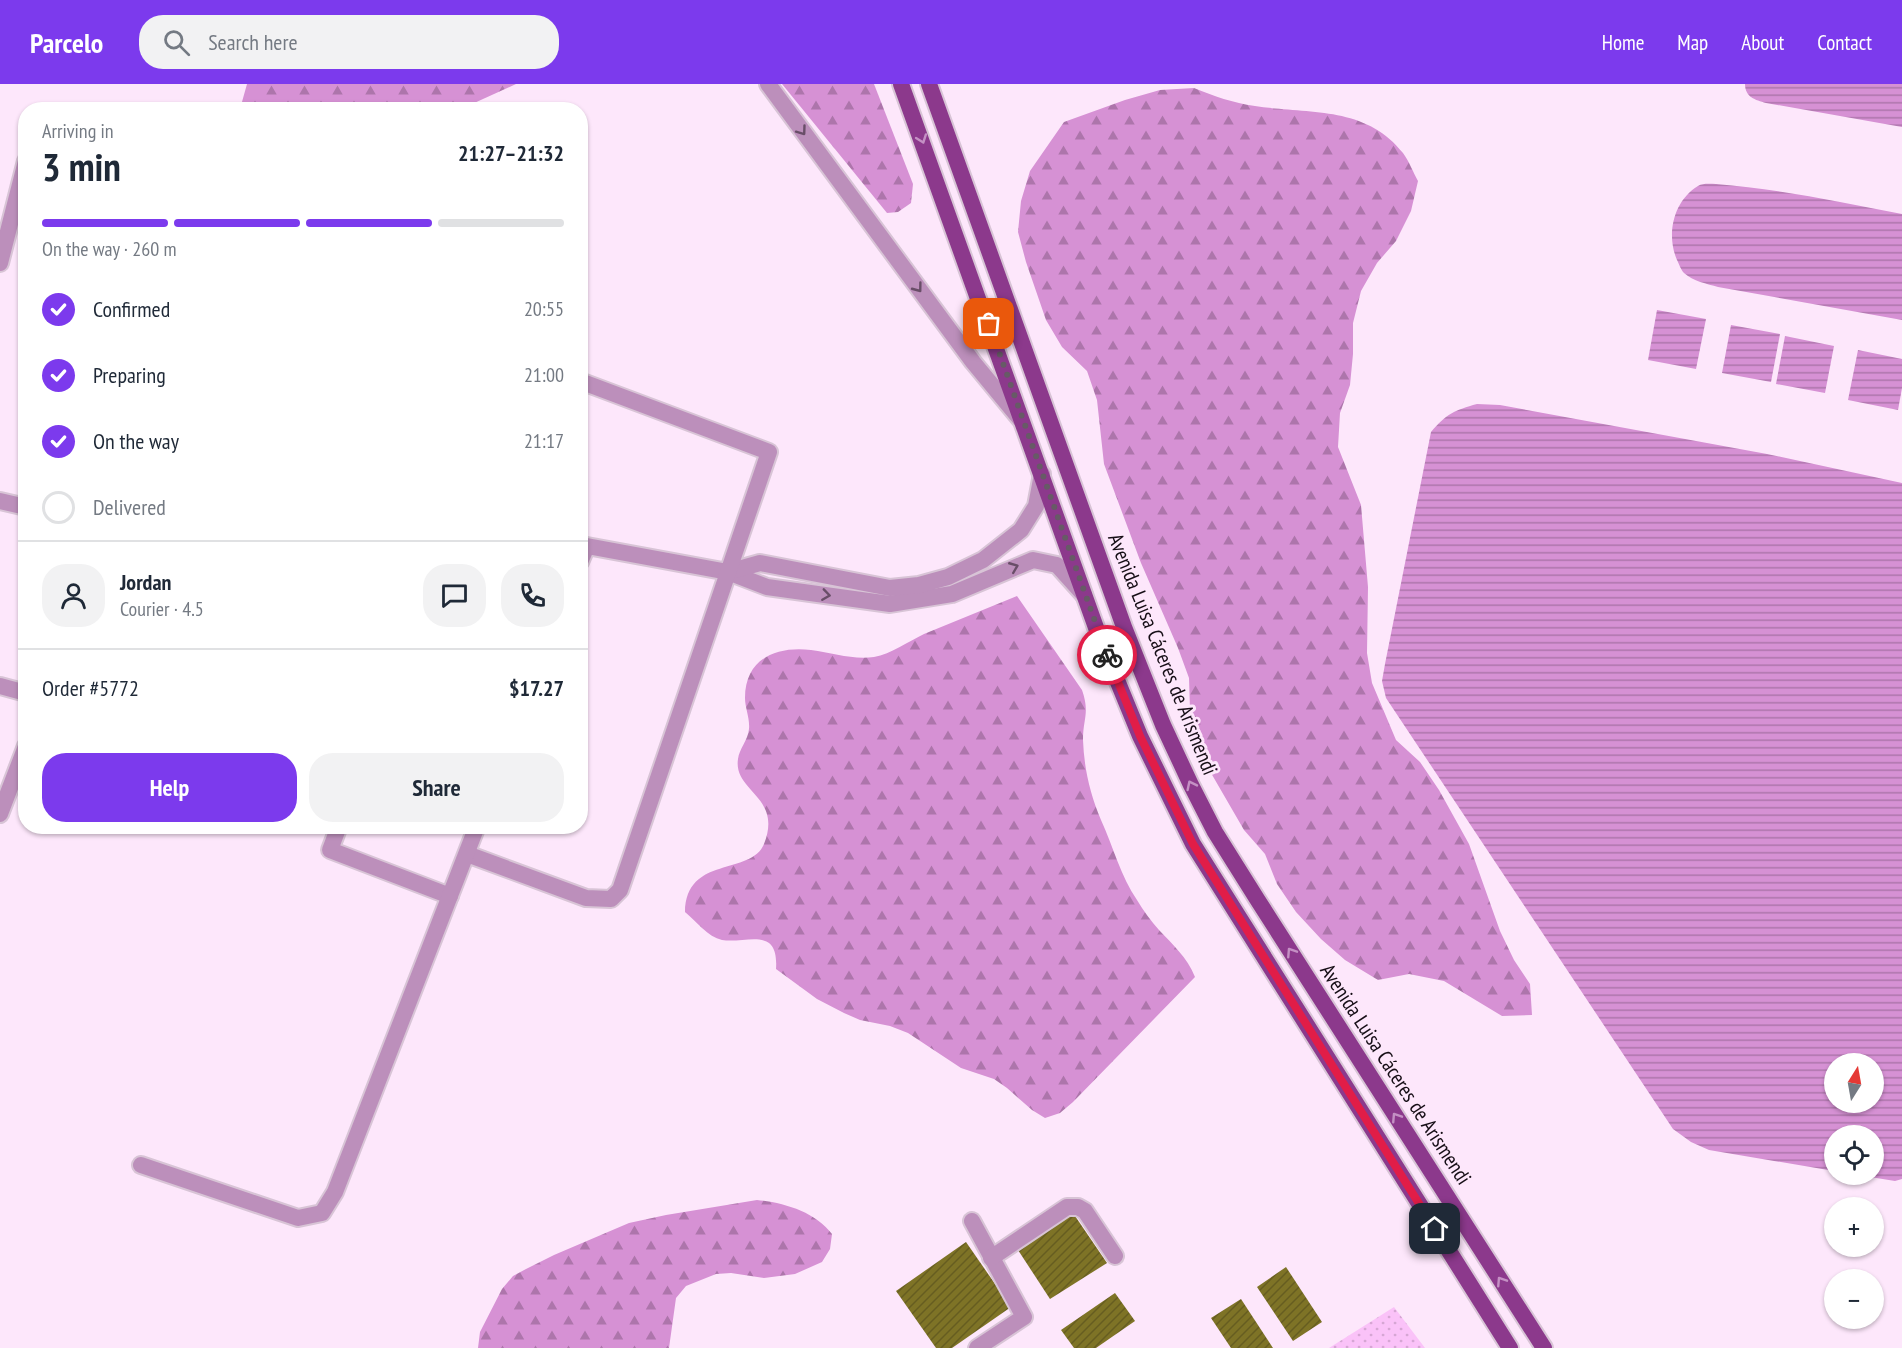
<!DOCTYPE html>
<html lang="en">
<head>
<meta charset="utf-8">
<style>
  body { margin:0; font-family:"PT Sans Narrow",sans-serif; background:#f2f2f3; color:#1f2937; height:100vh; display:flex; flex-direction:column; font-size:22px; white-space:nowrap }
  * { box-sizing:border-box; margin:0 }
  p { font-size:20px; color:#747a83 }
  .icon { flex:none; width:33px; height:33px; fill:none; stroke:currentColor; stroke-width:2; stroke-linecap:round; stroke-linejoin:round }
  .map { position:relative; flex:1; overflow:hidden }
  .panel { position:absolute; left:18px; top:18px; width:570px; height:732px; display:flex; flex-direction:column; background:#fff; border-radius:24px; box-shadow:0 2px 4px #0004 }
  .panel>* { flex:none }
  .needle { width:39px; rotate:11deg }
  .controls { position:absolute; left:1824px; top:969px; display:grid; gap:12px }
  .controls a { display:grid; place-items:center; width:60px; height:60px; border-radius:50%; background:#fff; box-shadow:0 2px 4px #0004; font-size:30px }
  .pin { position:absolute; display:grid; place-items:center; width:51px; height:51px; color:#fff; margin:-26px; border-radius:12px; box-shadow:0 3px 9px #0006 }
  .courier { position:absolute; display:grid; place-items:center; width:60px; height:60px; margin:-30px; border:4px solid #e11d48; border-radius:50%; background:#fff; color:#222; box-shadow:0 2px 8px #0007 }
  .headline em { font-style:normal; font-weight:700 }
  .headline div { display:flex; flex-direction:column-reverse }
  .headline { display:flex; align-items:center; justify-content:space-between; height:102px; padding:0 24px }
  h1 { font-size:39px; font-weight:700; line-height:45px }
  .bar { display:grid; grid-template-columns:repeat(4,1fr); gap:9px 6px; align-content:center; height:72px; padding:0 24px }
  .bar i { height:8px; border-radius:4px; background:#e0e1e3 }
  .bar .on { background:#7c3aed }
  .bar p { grid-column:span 4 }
  .line { display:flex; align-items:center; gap:15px; padding:0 24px; border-top:2px solid #e0e1e3 }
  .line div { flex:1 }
  .round { display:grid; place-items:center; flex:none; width:63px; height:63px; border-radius:24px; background:#f2f2f3 }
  ol { padding:0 24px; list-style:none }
  li { display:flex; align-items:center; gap:18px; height:66px }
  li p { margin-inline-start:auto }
  li .icon { padding:6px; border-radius:50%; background:#7c3aed; color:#fff; stroke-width:4 }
  li:last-child { color:#747a83 }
  li i { width:33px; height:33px; border:3px solid #e0e1e3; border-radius:50% }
  .primary-button { display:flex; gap:12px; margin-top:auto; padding:12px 24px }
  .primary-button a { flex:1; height:69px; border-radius:24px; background:#7c3aed; color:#fff; font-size:24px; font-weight:700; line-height:69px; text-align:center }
  .primary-button a+a { background:#f2f2f3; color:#1f2937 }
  header { display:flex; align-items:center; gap:36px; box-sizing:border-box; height:84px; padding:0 30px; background:#7c3aed; color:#fff }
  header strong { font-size:28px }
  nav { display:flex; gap:33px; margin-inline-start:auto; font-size:21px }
  .search { width:420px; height:54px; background:#f2f2f3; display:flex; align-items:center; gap:15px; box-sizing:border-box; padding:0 21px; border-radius:24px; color:#747a83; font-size:22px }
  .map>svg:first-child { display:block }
  .grass { fill:url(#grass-dots) }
  .forest { fill:url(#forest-firs) }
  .water { fill:url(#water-rules); fill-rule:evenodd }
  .building { fill:url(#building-hatch) }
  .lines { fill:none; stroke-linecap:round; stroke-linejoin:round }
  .minor-casing { stroke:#d8c4d6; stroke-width:20 }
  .primary-casing { stroke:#d8c4d6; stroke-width:20 }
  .minor { stroke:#bc8fbb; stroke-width:16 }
  .primary { stroke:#8c398c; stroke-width:16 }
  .oneway { stroke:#694e68 }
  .oneway2 { stroke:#c490c4 }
  .done { stroke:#675a66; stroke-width:6; stroke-dasharray:0 10.8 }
  .route { stroke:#e11d48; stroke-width:8 }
  .labels { text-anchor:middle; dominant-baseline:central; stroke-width:6; stroke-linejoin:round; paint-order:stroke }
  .street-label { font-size:21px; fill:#160e16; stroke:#fde7fb }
</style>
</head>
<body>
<header>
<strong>Parcelo</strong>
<div class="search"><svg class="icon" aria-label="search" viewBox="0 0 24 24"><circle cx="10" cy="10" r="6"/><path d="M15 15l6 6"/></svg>Search here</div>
<nav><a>Home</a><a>Map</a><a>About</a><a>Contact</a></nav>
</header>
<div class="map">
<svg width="1902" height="1264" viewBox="0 0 1902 1264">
  <defs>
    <pattern id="grass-dots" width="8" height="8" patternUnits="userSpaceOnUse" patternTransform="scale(1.5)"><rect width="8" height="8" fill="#fac2f8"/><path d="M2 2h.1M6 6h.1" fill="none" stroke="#d6a6d4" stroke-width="1.8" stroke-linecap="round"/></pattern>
    <pattern id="forest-firs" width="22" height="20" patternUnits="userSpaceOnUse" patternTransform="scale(1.5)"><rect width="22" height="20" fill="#d691d4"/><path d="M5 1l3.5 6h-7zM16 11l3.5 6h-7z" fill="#ad75ab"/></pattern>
    <pattern id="water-rules" width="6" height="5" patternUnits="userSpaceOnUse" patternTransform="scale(1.5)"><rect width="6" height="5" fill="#d691d4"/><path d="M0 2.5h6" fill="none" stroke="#ad75ab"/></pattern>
    <pattern id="building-hatch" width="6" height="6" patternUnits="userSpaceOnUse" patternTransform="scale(1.5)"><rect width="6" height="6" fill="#7e7326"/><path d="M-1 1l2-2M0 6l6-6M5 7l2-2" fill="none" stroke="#665d20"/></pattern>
  </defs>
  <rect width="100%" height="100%" fill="#fde7fb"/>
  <!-- grass -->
  <path class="grass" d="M1394,1223L1425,1264H1329Z"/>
  <!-- forest -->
  <g class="forest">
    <path d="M247,0H516L461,25H240Z"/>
    <path d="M782,0H874L913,100L911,119L898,128L887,129Z"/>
    <path d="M1194,4C1214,12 1233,19 1255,22C1307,30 1366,21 1403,69C1409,77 1413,88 1418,97L1411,127L1396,157L1377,179L1361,207L1353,239V270L1350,301L1340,329L1338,363L1361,421L1368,503L1367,569L1372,599L1396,656L1420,678L1439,706L1469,760L1500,847L1514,876L1530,900L1532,931L1502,932L1444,897L1409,890L1378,896L1345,876L1321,855L1296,828L1277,800L1265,770L1244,746L1211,689L1199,659L1190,626L1189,594L1178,564L1141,479L1104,380L1097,316L1087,287L1062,263L1046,236L1026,178L1018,148L1021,117L1030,87L1064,38L1125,16L1160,6Z"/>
    <path d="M1017,512L1082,606C1090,629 1083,634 1083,656C1084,684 1090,710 1101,736C1113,762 1121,793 1137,816C1143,826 1151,837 1159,846C1173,861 1187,873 1195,893L1073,1018L1060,1029L1045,1034L1032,1026L1007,1004L994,995L961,984L908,949L890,942L860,936L844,929L817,915L776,885C779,841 746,860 722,856C708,853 696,837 685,828C686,771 751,792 764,760C783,712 733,708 738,675C739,665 748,656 749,645C750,634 745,624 745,614C745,574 777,562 811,566C833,569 853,576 874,573C891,570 909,557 924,550C955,537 986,525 1017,512Z"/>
    <path d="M757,1116C785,1119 815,1128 832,1150L830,1165L822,1178L795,1190L764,1194L731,1189L716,1190L686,1202L676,1214L669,1264H478L480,1248L502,1205L513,1192L526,1185L554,1171L629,1139L666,1131Z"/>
  </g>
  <!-- water -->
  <g class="water">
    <path d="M1745,0H1902V43L1766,19C1755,16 1745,13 1745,0Z"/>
    <path d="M1716,100C1779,105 1840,118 1902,130V236L1718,203C1707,200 1693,197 1684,189C1681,186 1679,180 1677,176C1666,151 1673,117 1698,102C1703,99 1710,100 1716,100Z"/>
    <path d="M1657,226L1706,235L1696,285L1648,276Z"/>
    <path d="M1731,241L1780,250L1771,298L1722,289Z"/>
    <path d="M1785,252L1834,262L1825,309L1776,300Z"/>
    <path d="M1858,266L1902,275V304L1898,326L1848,316Z"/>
    <path d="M1477,320L1500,321L1767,370L1902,399V1095L1895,1097L1858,1091L1874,1090V1052H1834V1087L1709,1066L1691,1058L1673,1045L1386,614L1382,597L1385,580L1431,348C1446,330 1455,326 1477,320ZM1834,980H1874V1018H1834Z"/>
  </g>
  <!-- building -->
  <g class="building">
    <path d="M1073,1129L1107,1179L1050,1215L1018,1166Z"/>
    <path d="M966,1158L1011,1223L952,1264H936L896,1207Z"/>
    <path d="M1286,1183L1322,1238L1293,1257L1257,1203Z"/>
    <path d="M1115,1209L1135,1237L1096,1264H1074L1061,1246Z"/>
    <path d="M1241,1215L1273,1264H1231L1211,1234Z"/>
  </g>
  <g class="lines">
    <!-- minor casing -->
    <g class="minor-casing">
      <g id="minor">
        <path d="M768,0L973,278L1020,335"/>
        <path d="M0,179L26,77"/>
        <path d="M0,417L26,423"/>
        <path d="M580,478L587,462L728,488L767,503L890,520L952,510L1033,476L1057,481L1084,511"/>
        <path d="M728,488L760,479L890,504L919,501L948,493L983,476L1021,446L1036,422L1042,390"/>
        <path d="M0,602L26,609"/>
        <path d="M0,730L26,662"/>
        <path d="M339,742L330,766L450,812"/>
        <path d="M467,770L586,814L611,815L620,806L769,368L580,297"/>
        <path d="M141,1081L298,1134L322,1129L335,1108L477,742"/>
        <path d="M972,1137L1024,1233L977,1264"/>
        <path d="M991,1174L1067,1123H1078L1085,1127L1115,1172"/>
      </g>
    </g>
    <!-- primary casing -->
    <g class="primary-casing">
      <g id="primary">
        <path d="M901,0L1099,552L1140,652L1193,760L1510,1264"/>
        <path d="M929,0L1124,543L1163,641L1191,701L1215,748L1257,815L1544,1264"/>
      </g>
    </g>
    <!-- minor -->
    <use href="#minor" class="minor"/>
    <!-- primary -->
    <use href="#primary" class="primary"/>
  </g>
  <!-- one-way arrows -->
  <defs><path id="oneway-chevron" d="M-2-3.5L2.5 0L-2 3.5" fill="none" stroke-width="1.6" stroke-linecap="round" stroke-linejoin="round" transform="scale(1.5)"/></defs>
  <g class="oneway">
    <use href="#oneway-chevron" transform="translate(802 47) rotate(54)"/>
    <use href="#oneway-chevron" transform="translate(918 204) rotate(53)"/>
    <use href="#oneway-chevron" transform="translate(1014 483) rotate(-22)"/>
    <use href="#oneway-chevron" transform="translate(826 511) rotate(8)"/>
  </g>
  <g class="oneway2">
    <use href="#oneway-chevron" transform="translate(922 55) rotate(70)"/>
    <use href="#oneway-chevron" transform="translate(1191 701) rotate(-116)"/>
    <use href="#oneway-chevron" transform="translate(1291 868) rotate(-123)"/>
    <use href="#oneway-chevron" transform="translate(1396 1033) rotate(-123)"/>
    <use href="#oneway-chevron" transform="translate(1501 1197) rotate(-123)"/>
  </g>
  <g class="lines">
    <!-- done -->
    <path class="done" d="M989,240L1107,571"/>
    <!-- route -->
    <path class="route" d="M1107,571L1140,652L1193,760L1435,1145"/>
  </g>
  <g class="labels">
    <!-- street labels -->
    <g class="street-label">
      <text transform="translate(1163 570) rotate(68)">Avenida Luisa Cáceres de Arismendi</text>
      <text transform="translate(1396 990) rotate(57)">Avenida Luisa Cáceres de Arismendi</text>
    </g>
  </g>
</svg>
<div class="controls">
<a><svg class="needle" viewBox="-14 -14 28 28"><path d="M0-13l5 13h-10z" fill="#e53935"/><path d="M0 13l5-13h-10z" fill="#747a83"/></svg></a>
<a><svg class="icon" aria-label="locate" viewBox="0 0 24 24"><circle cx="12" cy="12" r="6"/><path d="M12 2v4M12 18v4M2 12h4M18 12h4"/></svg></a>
<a>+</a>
<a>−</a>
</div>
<div class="pin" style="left:989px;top:240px;background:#ea580c"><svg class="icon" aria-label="bag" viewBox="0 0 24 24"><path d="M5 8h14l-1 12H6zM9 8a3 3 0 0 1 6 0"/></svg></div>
<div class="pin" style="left:1435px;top:1145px;background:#1f2937"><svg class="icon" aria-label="home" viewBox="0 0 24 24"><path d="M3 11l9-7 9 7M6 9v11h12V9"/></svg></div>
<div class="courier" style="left:1107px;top:571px"><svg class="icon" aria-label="bike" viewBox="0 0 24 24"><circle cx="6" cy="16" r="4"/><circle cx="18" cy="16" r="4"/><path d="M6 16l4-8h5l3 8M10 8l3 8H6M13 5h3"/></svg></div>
<section class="panel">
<div class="headline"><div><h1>3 min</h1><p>Arriving in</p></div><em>21:27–21:32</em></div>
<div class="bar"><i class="on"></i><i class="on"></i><i class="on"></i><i></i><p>On the way · 260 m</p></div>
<ol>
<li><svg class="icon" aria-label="check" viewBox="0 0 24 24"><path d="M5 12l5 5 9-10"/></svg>Confirmed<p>20:55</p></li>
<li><svg class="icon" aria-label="check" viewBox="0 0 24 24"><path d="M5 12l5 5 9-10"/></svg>Preparing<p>21:00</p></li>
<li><svg class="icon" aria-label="check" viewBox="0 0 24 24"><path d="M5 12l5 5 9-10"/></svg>On the way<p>21:17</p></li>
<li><i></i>Delivered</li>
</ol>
<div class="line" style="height:108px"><a class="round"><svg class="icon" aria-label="person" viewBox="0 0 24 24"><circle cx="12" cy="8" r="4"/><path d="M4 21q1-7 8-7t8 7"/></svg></a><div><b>Jordan</b><p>Courier · 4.5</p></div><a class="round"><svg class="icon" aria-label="chat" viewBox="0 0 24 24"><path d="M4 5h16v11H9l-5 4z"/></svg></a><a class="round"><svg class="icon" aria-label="phone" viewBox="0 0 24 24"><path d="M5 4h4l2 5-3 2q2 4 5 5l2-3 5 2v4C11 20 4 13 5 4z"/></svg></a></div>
<div class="line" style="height:78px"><div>Order #5772</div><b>$17.27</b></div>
<div class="primary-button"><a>Help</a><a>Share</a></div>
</section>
</div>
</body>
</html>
